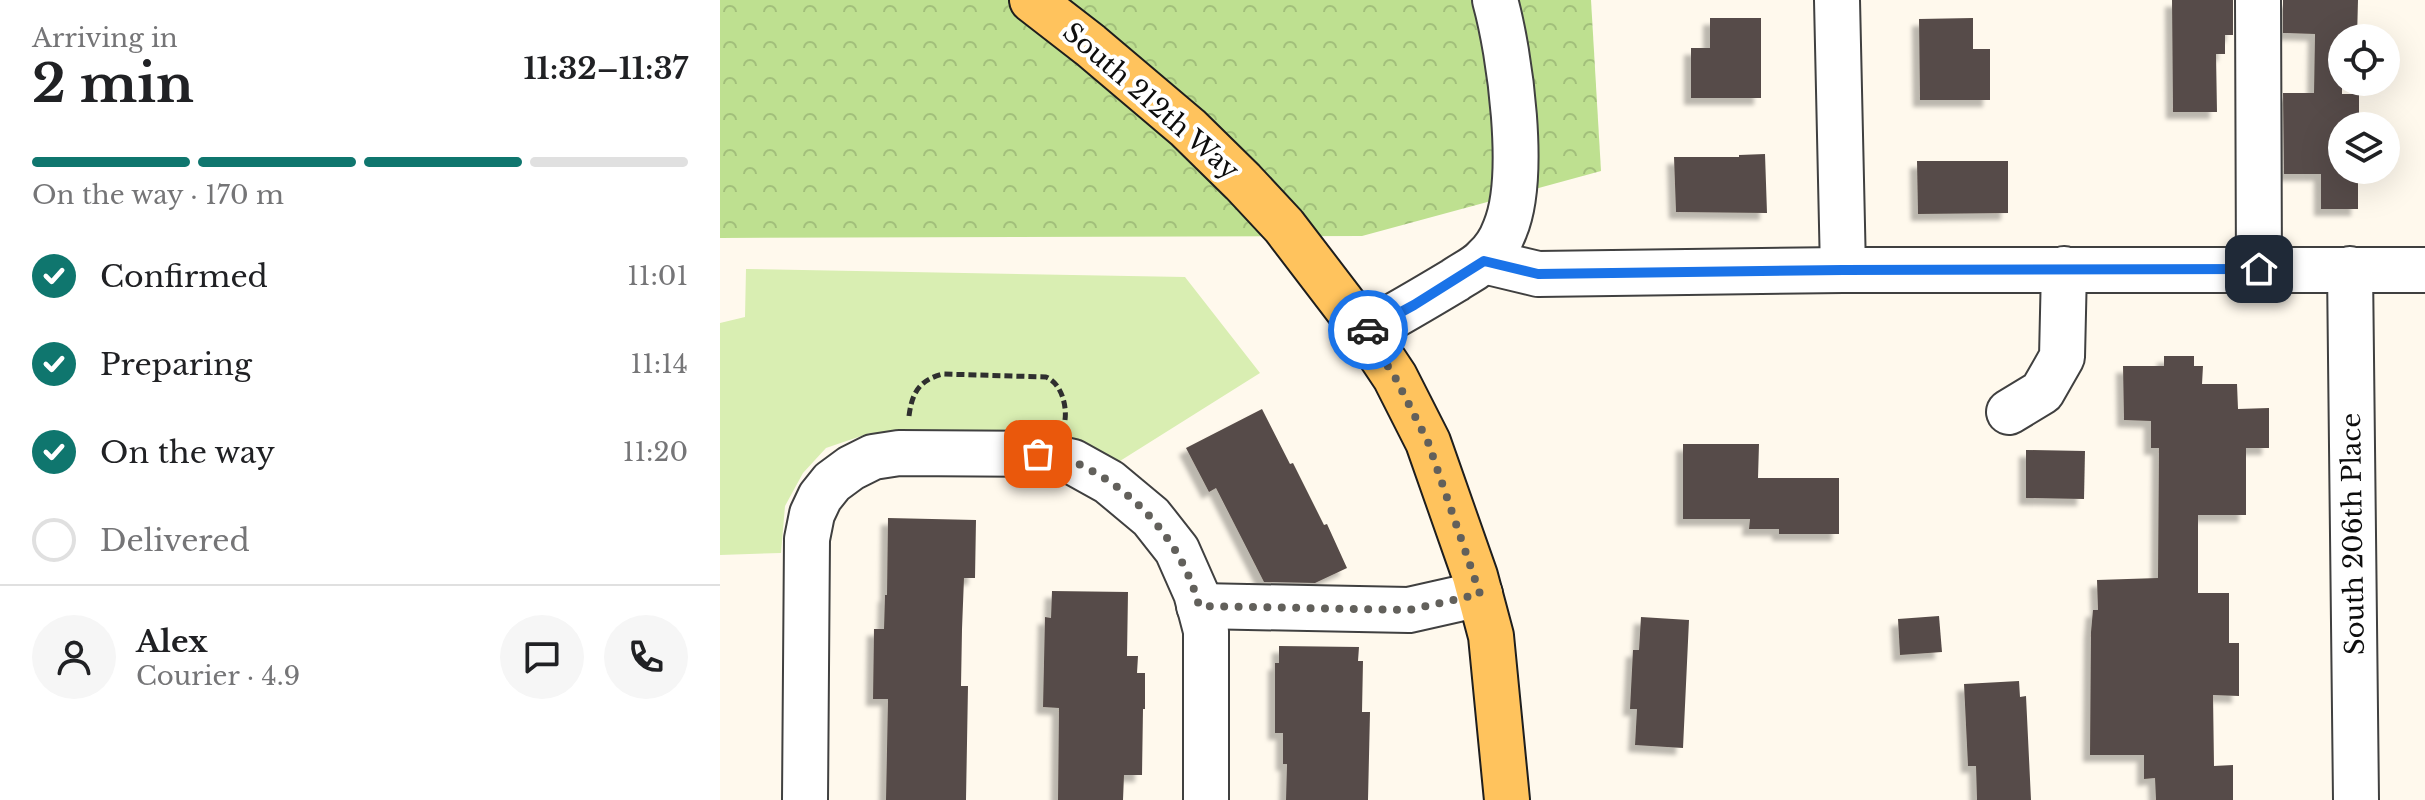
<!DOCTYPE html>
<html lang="en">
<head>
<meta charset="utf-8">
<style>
  body { margin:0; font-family:"Libre Baskerville",serif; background:#f6f6f6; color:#202124; height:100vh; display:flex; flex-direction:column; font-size:30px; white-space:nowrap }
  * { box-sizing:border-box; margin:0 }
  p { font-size:26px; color:#757577 }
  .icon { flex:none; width:44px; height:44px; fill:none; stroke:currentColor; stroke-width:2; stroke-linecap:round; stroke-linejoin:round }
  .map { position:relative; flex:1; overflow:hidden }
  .drawer { display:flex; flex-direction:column; background:#fff; width:720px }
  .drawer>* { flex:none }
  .controls { position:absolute; left:1608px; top:24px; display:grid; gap:16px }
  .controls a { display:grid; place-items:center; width:72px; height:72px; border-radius:50%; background:#fff; box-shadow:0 8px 32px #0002; font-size:40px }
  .pin { position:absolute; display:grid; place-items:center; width:68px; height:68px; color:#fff; margin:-34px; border-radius:16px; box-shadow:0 4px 12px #0006 }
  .courier { position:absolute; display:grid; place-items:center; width:80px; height:80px; margin:-40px; border:6px solid #1a73e8; border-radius:50%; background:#fff; color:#222; box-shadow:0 2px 10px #0007 }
  .headline em { font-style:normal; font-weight:700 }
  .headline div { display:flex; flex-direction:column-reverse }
  .headline { display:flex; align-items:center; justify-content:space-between; height:136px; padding:0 32px }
  h1 { font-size:52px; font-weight:700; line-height:60px }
  .bar { display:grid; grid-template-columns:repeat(4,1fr); gap:12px 8px; align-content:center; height:96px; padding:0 32px }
  .bar i { height:10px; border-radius:6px; background:#e0e0e0 }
  .bar .current { background:#0f766e }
  .bar p { grid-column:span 4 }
  .line { display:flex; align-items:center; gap:20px; padding:0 32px; border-top:2px solid #e0e0e0 }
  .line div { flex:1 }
  .round { display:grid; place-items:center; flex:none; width:84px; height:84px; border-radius:42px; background:#f6f6f6 }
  ol { padding:0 32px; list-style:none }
  li { display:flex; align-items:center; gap:24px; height:88px }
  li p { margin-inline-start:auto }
  li .icon { padding:8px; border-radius:50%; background:#0f766e; color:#fff; stroke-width:4 }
  li:last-child { color:#757577 }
  li i { width:44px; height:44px; border:4px solid #e0e0e0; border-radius:50% }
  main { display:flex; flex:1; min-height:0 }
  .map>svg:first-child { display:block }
  .green { fill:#d9eeb2 }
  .forest { fill:url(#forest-crowns) }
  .building { fill:#574c48; filter:url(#shadow) }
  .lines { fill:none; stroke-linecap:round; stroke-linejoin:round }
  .minor-casing { stroke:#404040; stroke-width:48 }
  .major-casing { stroke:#1e1e1e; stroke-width:48 }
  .path { stroke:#2f2f2f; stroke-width:5; stroke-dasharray:8 4; stroke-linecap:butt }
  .minor { stroke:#fff; stroke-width:44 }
  .major { stroke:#ffc35d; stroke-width:44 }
  .done { stroke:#62605b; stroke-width:8; stroke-dasharray:0 14.4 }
  .route { stroke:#1a73e8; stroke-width:10 }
  .labels { text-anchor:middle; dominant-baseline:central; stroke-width:8; stroke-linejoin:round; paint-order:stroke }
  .street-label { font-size:26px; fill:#0d0d0d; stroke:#fff }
</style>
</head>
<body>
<main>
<section class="drawer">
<div class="headline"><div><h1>2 min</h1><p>Arriving in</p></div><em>11:32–11:37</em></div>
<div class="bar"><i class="current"></i><i class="current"></i><i class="current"></i><i></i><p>On the way · 170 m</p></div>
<ol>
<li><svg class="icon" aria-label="check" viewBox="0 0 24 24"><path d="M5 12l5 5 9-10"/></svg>Confirmed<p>11:01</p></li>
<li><svg class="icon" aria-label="check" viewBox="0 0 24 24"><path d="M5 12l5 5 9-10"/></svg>Preparing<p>11:14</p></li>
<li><svg class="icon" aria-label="check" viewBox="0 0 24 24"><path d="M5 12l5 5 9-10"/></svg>On the way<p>11:20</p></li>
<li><i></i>Delivered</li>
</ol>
<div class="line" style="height:144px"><a class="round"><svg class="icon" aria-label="person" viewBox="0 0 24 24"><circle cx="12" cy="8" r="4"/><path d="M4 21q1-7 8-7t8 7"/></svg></a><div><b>Alex</b><p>Courier · 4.9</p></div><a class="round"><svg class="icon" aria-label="chat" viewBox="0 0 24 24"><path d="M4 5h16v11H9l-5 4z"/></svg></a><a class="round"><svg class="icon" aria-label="phone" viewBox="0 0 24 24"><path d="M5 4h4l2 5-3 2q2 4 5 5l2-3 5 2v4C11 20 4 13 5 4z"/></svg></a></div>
</section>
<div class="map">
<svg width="1705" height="800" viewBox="0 0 1705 800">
  <defs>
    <pattern id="forest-crowns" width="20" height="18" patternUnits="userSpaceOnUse" patternTransform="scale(2)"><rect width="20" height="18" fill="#bee090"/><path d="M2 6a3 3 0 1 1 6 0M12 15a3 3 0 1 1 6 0" fill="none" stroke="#a2bf7b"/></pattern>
    <filter id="shadow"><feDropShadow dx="-7" dy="7" stdDeviation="2" flood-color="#0004"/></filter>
  </defs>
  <rect width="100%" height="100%" fill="#fff9ed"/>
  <!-- green -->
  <path class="green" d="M26,269L465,277L540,373L392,466L305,434L150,433L106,448L83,473L65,506L61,553L0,555V323L25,317Z"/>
  <!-- forest -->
  <path class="forest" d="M0,0H871L881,171L642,236L0,238Z"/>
  <!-- building -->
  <g class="building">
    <path d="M1452,0H1513V35H1505V54H1496L1497,112H1453Z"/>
    <path d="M1563,0H1638L1637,38H1622V94H1639V126H1622V170H1638V209H1601V174H1564L1563,93H1594L1595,34L1563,33Z"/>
    <path d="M990,18H1041V98H971V48H990Z"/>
    <path d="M1253,18V49H1270V100H1200L1199,19Z"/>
    <path d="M1045,154L1047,213L956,212L954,157H1019V155Z"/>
    <path d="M1197,161H1288V213L1198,214Z"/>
    <path d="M1444,356H1474V366H1483L1482,384H1517L1518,409L1549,408V448H1526V515H1478V593H1509V643H1519V696L1493,695L1494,766L1513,765V800H1436L1435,778L1424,779V755H1370L1371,632L1373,610H1378L1377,580L1438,578L1439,448H1431V421L1404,420L1403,366H1444Z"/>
    <path d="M542,409L570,464L573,463L604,525L607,524L627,568L595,583L544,582L496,488L489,492L466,448Z"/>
    <path d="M963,444H1039L1038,478H1119V534H1059V529H1029L1030,519H963Z"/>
    <path d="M1306,450L1365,451L1364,499L1306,498Z"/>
    <path d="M168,518L256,520L255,578H244L242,629L241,686H248L246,800H166L168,699H153L154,629H164L165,595H167Z"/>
    <path d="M332,591L408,592L407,656H418L417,673H425V709H423L422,775H404L403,800H338L339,708L323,707L325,617L331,618Z"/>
    <path d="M1219,616L1222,652L1180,655L1178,619Z"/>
    <path d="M921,617L969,620L963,748L915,745L917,709H910L913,650H919Z"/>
    <path d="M559,646L639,647L638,661H643L642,712H650L648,800H566L567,764H563V733H555V663H559Z"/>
    <path d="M1299,681L1300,697L1306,696L1311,800H1257L1256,766H1248L1244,684Z"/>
  </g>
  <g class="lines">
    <!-- minor casing -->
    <g class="minor-casing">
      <g id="minor">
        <path d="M1117,0L1123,270"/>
        <path d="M1538,0L1539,269"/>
        <path d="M764,261L818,274L1123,270H1705"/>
        <path d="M1630,269L1636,800"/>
        <path d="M645,332C676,315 705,298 735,280C745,273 757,268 765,259C774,251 781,240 785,229C807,177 790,54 775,0"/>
        <path d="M1289,412L1322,392L1342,357L1344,269"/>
        <path d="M479,606L689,610L760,594"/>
        <path d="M85,800L87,539L92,514L100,497L112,482L131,468L153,457L179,453L318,454L353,462L389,482L431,517L457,550L476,593L486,631V800"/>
      </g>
    </g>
    <!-- major casing -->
    <g class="major-casing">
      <path id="major" d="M312,0L370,45L468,128L523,182L564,226L645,332L675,377L708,442L755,576L771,636L787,800"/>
    </g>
    <!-- path -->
    <path class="path" d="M189,416C192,393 199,380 223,374L326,377C341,383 347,405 345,420"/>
    <!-- minor -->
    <use href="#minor" class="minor"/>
    <!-- major -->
    <use href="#major" class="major"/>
  </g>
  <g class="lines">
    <!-- done -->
    <path class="done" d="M318,454C330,456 343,458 354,462C414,488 463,543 479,606L689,610L760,594L708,442L675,377L645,332L648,330"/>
    <!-- route -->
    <path class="route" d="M648,330L694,305L764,261L818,274L1123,270L1539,269"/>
  </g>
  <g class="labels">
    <!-- street labels -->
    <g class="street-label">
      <text transform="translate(431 101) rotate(41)">South 212th Way</text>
      <text transform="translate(1633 534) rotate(-91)">South 206th Place</text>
    </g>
  </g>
</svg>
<div class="controls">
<a><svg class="icon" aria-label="locate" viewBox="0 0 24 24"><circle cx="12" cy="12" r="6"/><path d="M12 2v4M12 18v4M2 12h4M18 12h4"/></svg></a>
<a><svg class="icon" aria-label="layers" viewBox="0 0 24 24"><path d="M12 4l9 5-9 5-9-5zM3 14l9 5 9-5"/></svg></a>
</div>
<div class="pin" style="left:318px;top:454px;background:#ea580c"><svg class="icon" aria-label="bag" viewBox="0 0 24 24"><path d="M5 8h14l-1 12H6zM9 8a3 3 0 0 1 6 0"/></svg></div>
<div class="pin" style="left:1539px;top:269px;background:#1f2937"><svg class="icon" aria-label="home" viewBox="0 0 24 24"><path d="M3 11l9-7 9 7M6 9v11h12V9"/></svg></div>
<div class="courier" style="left:648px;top:330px"><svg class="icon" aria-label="car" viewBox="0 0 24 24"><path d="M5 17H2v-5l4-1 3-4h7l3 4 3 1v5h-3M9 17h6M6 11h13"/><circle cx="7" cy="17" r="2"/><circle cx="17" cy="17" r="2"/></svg></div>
</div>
</main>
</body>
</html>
